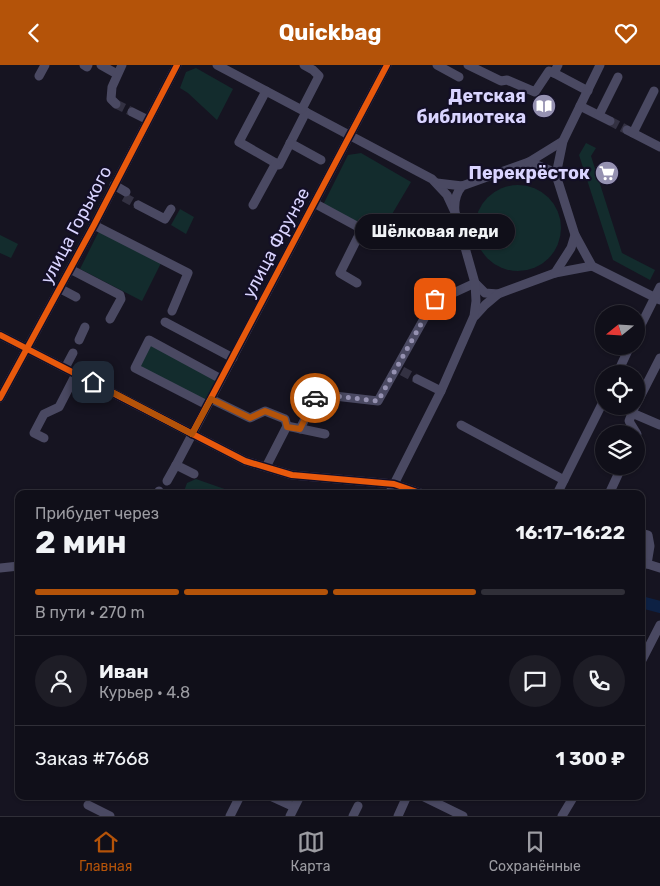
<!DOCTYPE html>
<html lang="ru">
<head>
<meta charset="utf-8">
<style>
  body { margin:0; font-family:Rubik,sans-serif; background:#1e1d26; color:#f1f3f6; height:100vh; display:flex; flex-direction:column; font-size:19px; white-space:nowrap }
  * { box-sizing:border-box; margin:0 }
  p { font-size:16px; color:#9c9ca2 }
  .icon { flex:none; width:28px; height:28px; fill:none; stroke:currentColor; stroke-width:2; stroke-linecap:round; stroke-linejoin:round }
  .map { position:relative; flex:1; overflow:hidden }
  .details { position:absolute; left:15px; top:425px; width:630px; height:310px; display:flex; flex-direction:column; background:#100f19; border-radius:10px; box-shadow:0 1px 4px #0004,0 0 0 1px #302f38 }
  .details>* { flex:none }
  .needle { width:32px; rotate:252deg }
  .fabs { position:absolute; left:595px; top:240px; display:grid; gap:10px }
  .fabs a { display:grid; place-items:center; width:50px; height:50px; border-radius:50%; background:#100f19; box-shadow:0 1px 4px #0004,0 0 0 1px #302f38; font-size:25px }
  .pin { position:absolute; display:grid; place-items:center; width:42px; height:42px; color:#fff; margin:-21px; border-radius:10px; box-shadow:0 2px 8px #0006 }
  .courier { position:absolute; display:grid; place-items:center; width:50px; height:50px; margin:-25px; border:4px solid #b45309; border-radius:50%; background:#fff; color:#222; box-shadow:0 1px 6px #0007 }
  .bubble { position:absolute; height:35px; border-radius:18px; background:#100f19; box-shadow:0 1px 4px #0004,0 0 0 1px #302f38; font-size:16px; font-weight:700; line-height:35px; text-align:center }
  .headline em { font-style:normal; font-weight:700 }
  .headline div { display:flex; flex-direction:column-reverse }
  .headline { display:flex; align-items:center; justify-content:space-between; height:85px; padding:0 20px }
  h1 { font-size:32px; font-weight:700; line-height:38px }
  .bar { display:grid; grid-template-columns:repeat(4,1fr); gap:8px 5px; align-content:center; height:60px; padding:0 20px }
  .bar i { height:6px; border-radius:4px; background:#302f38 }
  .bar .active { background:#b45309 }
  .bar p { grid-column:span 4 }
  .line { display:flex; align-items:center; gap:12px; padding:0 20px; border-top:1px solid #302f38 }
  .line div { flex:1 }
  .round { display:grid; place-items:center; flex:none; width:52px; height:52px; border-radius:26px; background:#1e1d26 }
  header { display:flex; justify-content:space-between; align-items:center; height:65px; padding:0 20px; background:#b45309; color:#fff; font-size:22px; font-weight:700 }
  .dock { display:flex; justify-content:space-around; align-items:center; height:70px; border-top:1px solid #302f38; background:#100f19; font-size:14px; color:#9c9ca2 }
  .dock a { display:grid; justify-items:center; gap:2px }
  .dock .active { color:#b45309 }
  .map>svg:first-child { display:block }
  .green { fill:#132c2d }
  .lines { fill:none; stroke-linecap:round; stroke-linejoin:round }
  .river { stroke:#0d2144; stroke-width:12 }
  .minor-tunnel { stroke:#333142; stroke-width:9; stroke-dasharray:9 4.5; stroke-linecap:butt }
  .minor { stroke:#4a4962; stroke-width:9 }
  .cycleway-casing { stroke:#130f26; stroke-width:9 }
  .cycleway { stroke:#e8590c; stroke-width:6 }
  .done { stroke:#9591b1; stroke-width:5; stroke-dasharray:0 9 }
  .route { stroke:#b45309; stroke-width:6 }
  .labels { text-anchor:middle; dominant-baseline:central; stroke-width:4.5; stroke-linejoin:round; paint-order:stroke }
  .poi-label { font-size:18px; font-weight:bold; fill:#d9d4ff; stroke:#130f26; text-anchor:end }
  .street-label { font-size:18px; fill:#d9d4ff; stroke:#130f26 }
</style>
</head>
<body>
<header><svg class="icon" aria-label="back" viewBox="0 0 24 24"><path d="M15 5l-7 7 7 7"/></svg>Quickbag<svg class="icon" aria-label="heart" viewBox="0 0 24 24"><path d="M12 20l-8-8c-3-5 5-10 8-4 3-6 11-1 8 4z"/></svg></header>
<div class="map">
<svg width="660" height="751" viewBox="0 0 660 751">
  <rect width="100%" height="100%" fill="#161421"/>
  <!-- green -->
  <g class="green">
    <path d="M196,3L233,24L217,55L188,28L180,23L186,7Z"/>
    <path d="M586,78L596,83L591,91L622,188L655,205L650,215L613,195L579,90Z"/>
    <path d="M361,88L411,117L385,161L372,155L363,161L323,140L348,90Z"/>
    <circle cx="518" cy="163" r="43"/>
    <path d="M180,144L194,152L186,169L171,160Z"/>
    <path d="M99,166L161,198L142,236L80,204Z"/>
    <path d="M0,170L18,179L11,193L0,188Z"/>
    <path d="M149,278L218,314L205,338L136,302Z"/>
    <path d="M196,414L233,427L236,429H183L187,418Z"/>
  </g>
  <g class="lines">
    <!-- river -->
    <path class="river" d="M641,537L660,542"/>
    <!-- minor-tunnel -->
    <g class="minor-tunnel">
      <path d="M116,39L132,47"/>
      <path d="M610,56L627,65"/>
      <path d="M124,132L138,140"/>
      <path d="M402,306L417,314"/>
    </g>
    <!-- minor -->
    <g class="minor">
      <path d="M84,0L87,2L88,0"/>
      <path d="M101,0L117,9"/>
      <path d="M217,0L432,114L447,130L454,145"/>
      <path d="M437,0L459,12"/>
      <path d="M468,0L501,16L507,15L535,27L549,6L554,8"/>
      <path d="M558,0L554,8L588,26"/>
      <path d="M39,11L45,0"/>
      <path d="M266,26L239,77L279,100L306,47"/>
      <path d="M116,39L111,34L112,22L122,0"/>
      <path d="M580,41L610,56"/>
      <path d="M302,44L319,11L313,5L304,0"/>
      <path d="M132,47L148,55"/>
      <path d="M599,50L618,12"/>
      <path d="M627,65L660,82"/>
      <path d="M633,68L654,26"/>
      <path d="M563,76L529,97L462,121C456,128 454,137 455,147L475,218L485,228L498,229L555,208L592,201"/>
      <path d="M290,78L321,95"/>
      <path d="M529,97L549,105L556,110L575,170L592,201L660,235"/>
      <path d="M556,110L563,76L600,0"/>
      <path d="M437,118L462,121"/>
      <path d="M114,120L126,127"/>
      <path d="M314,138L362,164L340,208L357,218"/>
      <path d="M138,140L165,154L171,144"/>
      <path d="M253,140L276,98"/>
      <path d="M94,160L188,208L172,246"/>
      <path d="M70,204L120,230L121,234L110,254"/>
      <path d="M555,208L571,183L575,170"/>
      <path d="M59,223L76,232"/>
      <path d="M475,251L485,240L498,229"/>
      <path d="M165,257L233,293"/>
      <path d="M0,270L245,396L292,410L394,419L423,429"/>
      <path d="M636,270L660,222"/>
      <path d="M79,275L85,262"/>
      <path d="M65,303L73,288"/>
      <path d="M617,309L630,281"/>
      <path d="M417,314L441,326"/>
      <path d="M0,333L94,160L177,0"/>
      <path d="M211,334L250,353L265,346L285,354L287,361"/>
      <path d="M207,340L135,303L149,275L221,314"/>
      <path d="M636,340L660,293"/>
      <path d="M635,341L629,356L637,369L636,371"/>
      <path d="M632,348L660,360"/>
      <path d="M461,360L564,415"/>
      <path d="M300,364L317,329L378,336L435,234L449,230L475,218"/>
      <path d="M44,373L34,368L44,349L59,342L76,309"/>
      <path d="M266,402L287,361L325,369"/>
      <path d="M194,409L176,400L387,0"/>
      <path d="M167,416L176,400"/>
      <path d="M158,429L159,426"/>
      <path d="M389,429L441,326L474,251L476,236L475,218"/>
      <path d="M557,429L604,335"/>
      <path d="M609,429L622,401"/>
      <path d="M641,468L648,470L650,481L647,499"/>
      <path d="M641,497L660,503"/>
      <path d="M0,503L19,501"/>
      <path d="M641,597L660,560"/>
      <path d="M270,731L294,742"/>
      <path d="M422,731L463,751"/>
      <path d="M88,740L110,751"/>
      <path d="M230,751L240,731"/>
      <path d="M290,751L300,731"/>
      <path d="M353,751L358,741"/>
      <path d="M398,751L407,731"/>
      <path d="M562,751L574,731"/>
    </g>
    <!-- cycleway casing -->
    <g class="cycleway-casing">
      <g id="cycleway">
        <path d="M0,270L245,396L292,410L394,419L423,429"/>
        <path d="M0,333L94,160L177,0"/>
        <path d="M192,369L387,0"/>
      </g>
    </g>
    <!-- cycleway -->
    <use href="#cycleway" class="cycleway"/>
  </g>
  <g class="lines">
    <!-- done -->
    <path class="done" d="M315,333L317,329L378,336L435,234"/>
    <!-- route -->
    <path class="route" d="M93,317L192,369L211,334L250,353L265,346L285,354L287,362L300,364L315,333"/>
  </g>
  <!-- icons -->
  <defs>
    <g id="library-disc" transform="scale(1.25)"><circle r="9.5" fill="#9591b1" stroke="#130f26"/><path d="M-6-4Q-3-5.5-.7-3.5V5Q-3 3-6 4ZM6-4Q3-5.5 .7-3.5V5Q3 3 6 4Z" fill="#fff"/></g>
    <g id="supermarket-disc" transform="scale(1.25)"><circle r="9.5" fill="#9591b1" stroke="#130f26"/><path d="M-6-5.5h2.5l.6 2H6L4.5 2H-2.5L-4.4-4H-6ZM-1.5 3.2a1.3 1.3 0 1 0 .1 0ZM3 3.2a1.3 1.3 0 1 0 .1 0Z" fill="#fff"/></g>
  </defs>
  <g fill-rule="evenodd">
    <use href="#library-disc" x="544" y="41"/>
    <use href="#supermarket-disc" x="607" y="108"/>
  </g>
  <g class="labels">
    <!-- poi labels -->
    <g class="poi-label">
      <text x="526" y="31">Детская<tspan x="526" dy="21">библиотека</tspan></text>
      <text x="590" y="108">Перекрёсток</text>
    </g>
    <!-- street labels -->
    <g class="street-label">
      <text transform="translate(76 160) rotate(-62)">улица Горького</text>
      <text transform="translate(276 178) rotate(-62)">улица Фрунзе</text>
    </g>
  </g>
</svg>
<div class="fabs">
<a><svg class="needle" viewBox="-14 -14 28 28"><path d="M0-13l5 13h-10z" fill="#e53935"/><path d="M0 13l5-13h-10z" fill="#9c9ca2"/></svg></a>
<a><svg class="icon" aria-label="locate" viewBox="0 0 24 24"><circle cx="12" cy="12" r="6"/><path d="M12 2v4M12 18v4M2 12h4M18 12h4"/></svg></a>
<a><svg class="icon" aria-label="layers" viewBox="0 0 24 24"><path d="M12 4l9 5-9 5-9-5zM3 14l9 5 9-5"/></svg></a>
</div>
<div class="pin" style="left:435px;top:234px;background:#ea580c"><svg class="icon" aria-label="bag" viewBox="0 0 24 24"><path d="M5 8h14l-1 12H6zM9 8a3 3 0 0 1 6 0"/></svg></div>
<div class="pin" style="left:93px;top:317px;background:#1f2937"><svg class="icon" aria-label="home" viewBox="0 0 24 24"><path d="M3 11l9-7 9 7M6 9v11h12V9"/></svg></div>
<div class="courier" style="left:315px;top:333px"><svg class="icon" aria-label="car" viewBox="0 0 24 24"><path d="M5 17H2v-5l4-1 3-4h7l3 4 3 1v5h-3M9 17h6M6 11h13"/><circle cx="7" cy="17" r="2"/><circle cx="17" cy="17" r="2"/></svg></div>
<div class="bubble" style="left:355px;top:149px;width:160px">Шёлковая леди</div>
<section class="details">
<div class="headline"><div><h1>2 мин</h1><p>Прибудет через</p></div><em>16:17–16:22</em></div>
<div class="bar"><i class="active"></i><i class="active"></i><i class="active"></i><i></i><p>В пути · 270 m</p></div>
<div class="line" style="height:90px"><a class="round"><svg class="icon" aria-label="person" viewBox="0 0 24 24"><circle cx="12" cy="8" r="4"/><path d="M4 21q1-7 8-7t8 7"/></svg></a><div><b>Иван</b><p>Курьер · 4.8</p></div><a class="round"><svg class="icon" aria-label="chat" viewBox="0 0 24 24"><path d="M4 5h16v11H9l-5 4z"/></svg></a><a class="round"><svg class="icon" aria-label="phone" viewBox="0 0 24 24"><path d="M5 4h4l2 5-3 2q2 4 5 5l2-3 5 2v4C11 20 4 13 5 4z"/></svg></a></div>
<div class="line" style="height:65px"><div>Заказ #7668</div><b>1 300 ₽</b></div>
</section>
</div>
<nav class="dock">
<a class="active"><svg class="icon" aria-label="home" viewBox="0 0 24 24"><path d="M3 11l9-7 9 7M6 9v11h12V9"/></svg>Главная</a>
<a><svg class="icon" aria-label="map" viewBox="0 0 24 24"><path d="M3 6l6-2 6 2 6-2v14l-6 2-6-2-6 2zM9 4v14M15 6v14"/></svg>Карта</a>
<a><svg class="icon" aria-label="saved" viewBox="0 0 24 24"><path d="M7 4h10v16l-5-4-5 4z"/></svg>Сохранённые</a>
</nav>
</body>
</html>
